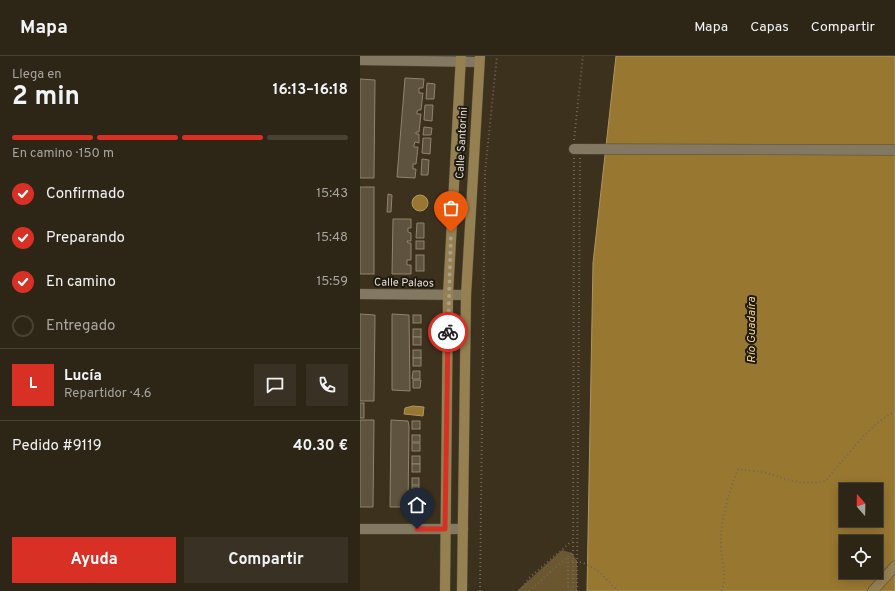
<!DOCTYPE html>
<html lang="es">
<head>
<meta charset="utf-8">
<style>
  body { margin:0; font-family:Overpass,sans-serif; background:#393123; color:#f1f3f6; height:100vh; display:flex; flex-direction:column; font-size:15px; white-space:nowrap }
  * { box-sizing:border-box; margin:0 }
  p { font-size:13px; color:#a7a5a1 }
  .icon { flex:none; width:22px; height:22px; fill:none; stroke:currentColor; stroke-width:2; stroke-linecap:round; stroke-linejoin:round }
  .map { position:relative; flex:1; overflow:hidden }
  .sheet { display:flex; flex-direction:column; background:#2d2516; width:360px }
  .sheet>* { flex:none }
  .needle { width:26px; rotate:340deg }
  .tools { position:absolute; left:479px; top:427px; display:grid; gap:8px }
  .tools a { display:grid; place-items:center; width:44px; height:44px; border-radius:0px; background:#2d2516; box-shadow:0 2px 10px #0003,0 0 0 1px #484235; font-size:20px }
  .pin { position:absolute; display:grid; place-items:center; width:34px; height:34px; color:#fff; margin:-41px -17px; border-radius:50% 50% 50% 0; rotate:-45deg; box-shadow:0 0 4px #0007 }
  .pin .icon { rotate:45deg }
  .courier { position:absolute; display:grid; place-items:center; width:40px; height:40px; margin:-20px; border:3px solid #d93025; border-radius:50%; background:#fff; color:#222; box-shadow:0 1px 5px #0007 }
  .headline em { font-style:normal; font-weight:700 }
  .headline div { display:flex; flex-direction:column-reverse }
  .headline { display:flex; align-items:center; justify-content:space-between; height:68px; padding:0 12px }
  h1 { font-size:26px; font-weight:700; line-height:30px }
  .bar { display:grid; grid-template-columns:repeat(4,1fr); gap:6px 4px; align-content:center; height:48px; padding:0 12px }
  .bar i { height:5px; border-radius:3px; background:#484235 }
  .bar .selected { background:#d93025 }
  .bar p { grid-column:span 4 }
  .line { display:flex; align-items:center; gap:10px; padding:0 12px; border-top:1px solid #484235 }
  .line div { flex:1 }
  .round { display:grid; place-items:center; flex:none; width:42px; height:42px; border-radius:0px; background:#393123 }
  ol { padding:0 12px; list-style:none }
  li { display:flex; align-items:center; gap:12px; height:44px }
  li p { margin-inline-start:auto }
  li .icon { padding:4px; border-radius:50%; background:#d93025; color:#fff; stroke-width:4 }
  li:last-child { color:#a7a5a1 }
  li i { width:22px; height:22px; border:2px solid #484235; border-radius:50% }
  .action { display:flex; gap:8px; margin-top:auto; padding:8px 12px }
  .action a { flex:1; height:46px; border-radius:0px; background:#d93025; color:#fff; font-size:16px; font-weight:700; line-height:46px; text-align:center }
  .action a+a { background:#393123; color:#f1f3f6 }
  header { display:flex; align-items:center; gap:24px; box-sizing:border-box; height:56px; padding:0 20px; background:#2d2516; border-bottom:1px solid #484235 }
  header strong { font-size:19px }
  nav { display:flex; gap:22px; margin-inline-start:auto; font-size:14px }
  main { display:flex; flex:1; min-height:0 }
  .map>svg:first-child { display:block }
  .green { fill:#6b572f }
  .water { fill:#987731; stroke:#ae9561; fill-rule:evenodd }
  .building { fill:#5e533e; stroke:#90846d }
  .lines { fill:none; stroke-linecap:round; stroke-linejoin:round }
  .street-casing { stroke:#544c3a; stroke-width:11 }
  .secondary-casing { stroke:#544c3a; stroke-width:11 }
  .path { stroke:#726857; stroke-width:2; stroke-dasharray:1 3; stroke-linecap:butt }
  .street { stroke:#837861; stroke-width:10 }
  .secondary { stroke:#958052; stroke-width:10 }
  .done { stroke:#a9a091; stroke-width:4; stroke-dasharray:0 7.2 }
  .route { stroke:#d93025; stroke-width:5 }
  .labels { text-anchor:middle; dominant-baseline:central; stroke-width:4; stroke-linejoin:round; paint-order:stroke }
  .street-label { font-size:11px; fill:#e3dcd0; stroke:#1f1a11 }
  .water-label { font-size:12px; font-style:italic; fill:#f8d389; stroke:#1f1a11 }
</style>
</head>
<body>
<header>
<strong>Mapa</strong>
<nav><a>Mapa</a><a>Capas</a><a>Compartir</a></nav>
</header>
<main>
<section class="sheet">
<div class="headline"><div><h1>2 min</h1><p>Llega en</p></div><em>16:13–16:18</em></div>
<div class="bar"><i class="selected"></i><i class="selected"></i><i class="selected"></i><i></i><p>En camino · 150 m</p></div>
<ol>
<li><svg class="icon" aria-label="check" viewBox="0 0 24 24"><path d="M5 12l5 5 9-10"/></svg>Confirmado<p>15:43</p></li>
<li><svg class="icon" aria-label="check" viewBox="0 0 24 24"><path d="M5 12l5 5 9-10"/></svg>Preparando<p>15:48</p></li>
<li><svg class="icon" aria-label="check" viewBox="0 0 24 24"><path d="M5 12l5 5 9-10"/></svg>En camino<p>15:59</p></li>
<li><i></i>Entregado</li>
</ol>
<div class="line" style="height:72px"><b class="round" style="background:#d93025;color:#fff">L</b><div><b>Lucía</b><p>Repartidor · 4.6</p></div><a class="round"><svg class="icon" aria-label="chat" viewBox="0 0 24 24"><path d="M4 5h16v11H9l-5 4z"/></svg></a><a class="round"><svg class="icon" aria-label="phone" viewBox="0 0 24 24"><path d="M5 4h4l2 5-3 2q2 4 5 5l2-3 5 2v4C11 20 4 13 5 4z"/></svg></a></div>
<div class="line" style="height:52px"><div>Pedido #9119</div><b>40.30 €</b></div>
<div class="action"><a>Ayuda</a><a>Compartir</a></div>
</section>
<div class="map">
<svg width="535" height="535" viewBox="0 0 535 535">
  <rect width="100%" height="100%" fill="#3c311d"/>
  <!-- green -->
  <path class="green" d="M202,494L212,497L217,505V535H157Z"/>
  <!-- water -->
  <g class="water">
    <path d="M256,0H535V535H227L233,207ZM486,434H516V464H486ZM486,486H516V516H486Z"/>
    <circle cx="60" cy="147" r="8"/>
    <path d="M53,350L64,351L63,360L44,358L45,352Z"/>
  </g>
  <!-- building -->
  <g class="building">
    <path d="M45,22L64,23L63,32H59V37H63L61,54H58L57,56V58H61L59,76H56V78H59V87L55,86L54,89V91H58L56,108H53V113H56L55,122L37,121Z"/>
    <path d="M0,23L15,24L14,122H0Z"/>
    <path d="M67,27L75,28L74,43H66Z"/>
    <path d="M65,49H73L72,65L64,64Z"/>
    <path d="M64,71L72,72L71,79H63Z"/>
    <path d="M63,82H71L70,98L62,97Z"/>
    <path d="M62,103L69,104L68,119H61Z"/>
    <rect x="0" y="131" width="14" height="87"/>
    <path d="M28,138L32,139L31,156H27Z"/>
    <path d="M33,163H51V172H48V176L51,177V185H47L48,187H51V204H47V209H51V218H32Z"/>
    <path d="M57,167H64V182H56Z"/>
    <rect x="56" y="185" width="8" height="8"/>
    <rect x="56" y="199" width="8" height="16"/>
    <path d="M0,258L15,259L14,345H0Z"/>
    <path d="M32,258L49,259L50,335L32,334Z"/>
    <rect x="53" y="259" width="8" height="8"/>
    <rect x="53" y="273" width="8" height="8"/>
    <rect x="53" y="281" width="8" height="8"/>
    <rect x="53" y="294" width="8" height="8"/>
    <rect x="53" y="302" width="8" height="8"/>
    <path d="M53,315H60V323H52Z"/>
    <path d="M53,324H61L60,332H53Z"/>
    <rect x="0" y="347" width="4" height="15"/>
    <path d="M0,364H14L13,451H0Z"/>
    <path d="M31,364L48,365L49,370L48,451H30Z"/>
    <rect x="52" y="365" width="8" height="8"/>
    <rect x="52" y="379" width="8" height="7"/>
    <rect x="52" y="387" width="8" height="8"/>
    <rect x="52" y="400" width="8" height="8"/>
    <rect x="52" y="408" width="8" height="8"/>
    <rect x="52" y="422" width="7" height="7"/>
    <rect x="52" y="430" width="7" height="8"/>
    <path d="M52,443H59V451H51Z"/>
  </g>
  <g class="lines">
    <!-- street casing -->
    <g class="street-casing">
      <g id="street">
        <path d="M0,4L119,6"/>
        <path d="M214,93L535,94"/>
        <path d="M0,238L106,239"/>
        <path d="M0,473H103"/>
      </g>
    </g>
    <!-- secondary casing -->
    <g class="secondary-casing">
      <g id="secondary">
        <path d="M85,535L88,239L101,0"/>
        <path d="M102,535L106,239L120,0"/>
        <path d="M513,535L535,510"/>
      </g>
    </g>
    <!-- path -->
    <g class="path">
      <path d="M214,84L223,0"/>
      <path d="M212,505C233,506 244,521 258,535"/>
      <path d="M120,535L125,116L137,0"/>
      <path d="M160,535L169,522L212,485"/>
      <path d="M169,535L212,497"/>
      <path d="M208,535V500"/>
      <path d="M213,535L214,102"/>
      <path d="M217,535L220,102"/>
      <path d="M362,535C367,516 362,510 361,492C360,464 368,439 378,413C388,415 400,415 410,418C430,424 442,430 465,425C484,405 509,367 535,356"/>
    </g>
    <!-- street -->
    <use href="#street" class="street"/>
    <!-- secondary -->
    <use href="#secondary" class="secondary"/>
  </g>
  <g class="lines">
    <!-- done -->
    <path class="done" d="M88,276L91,176"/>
    <!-- route -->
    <path class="route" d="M57,473H85L88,276"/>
  </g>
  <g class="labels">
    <!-- street labels -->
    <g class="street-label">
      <text transform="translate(102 87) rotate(-87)">Calle Santorini</text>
      <text transform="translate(44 227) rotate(1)">Calle Palaos</text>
    </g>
    <!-- water labels -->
    <g class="water-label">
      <text transform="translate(392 274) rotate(-90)">Río Guadaíra</text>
    </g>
  </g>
</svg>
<div class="tools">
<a><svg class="needle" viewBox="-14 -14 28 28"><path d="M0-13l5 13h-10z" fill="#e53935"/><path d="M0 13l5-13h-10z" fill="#a7a5a1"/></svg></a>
<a><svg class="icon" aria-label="locate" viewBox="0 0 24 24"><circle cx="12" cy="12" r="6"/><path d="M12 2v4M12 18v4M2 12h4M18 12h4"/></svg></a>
</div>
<div class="pin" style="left:91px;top:176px;background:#ea580c"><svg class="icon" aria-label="bag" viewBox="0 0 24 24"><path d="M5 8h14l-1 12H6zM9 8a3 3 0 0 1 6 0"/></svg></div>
<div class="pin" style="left:57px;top:473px;background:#1f2937"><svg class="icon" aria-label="home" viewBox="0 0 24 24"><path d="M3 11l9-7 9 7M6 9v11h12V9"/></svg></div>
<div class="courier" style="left:88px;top:276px"><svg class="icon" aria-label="bike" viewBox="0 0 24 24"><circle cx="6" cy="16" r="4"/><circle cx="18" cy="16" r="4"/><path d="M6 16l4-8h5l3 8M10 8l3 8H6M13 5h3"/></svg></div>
</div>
</main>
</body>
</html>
